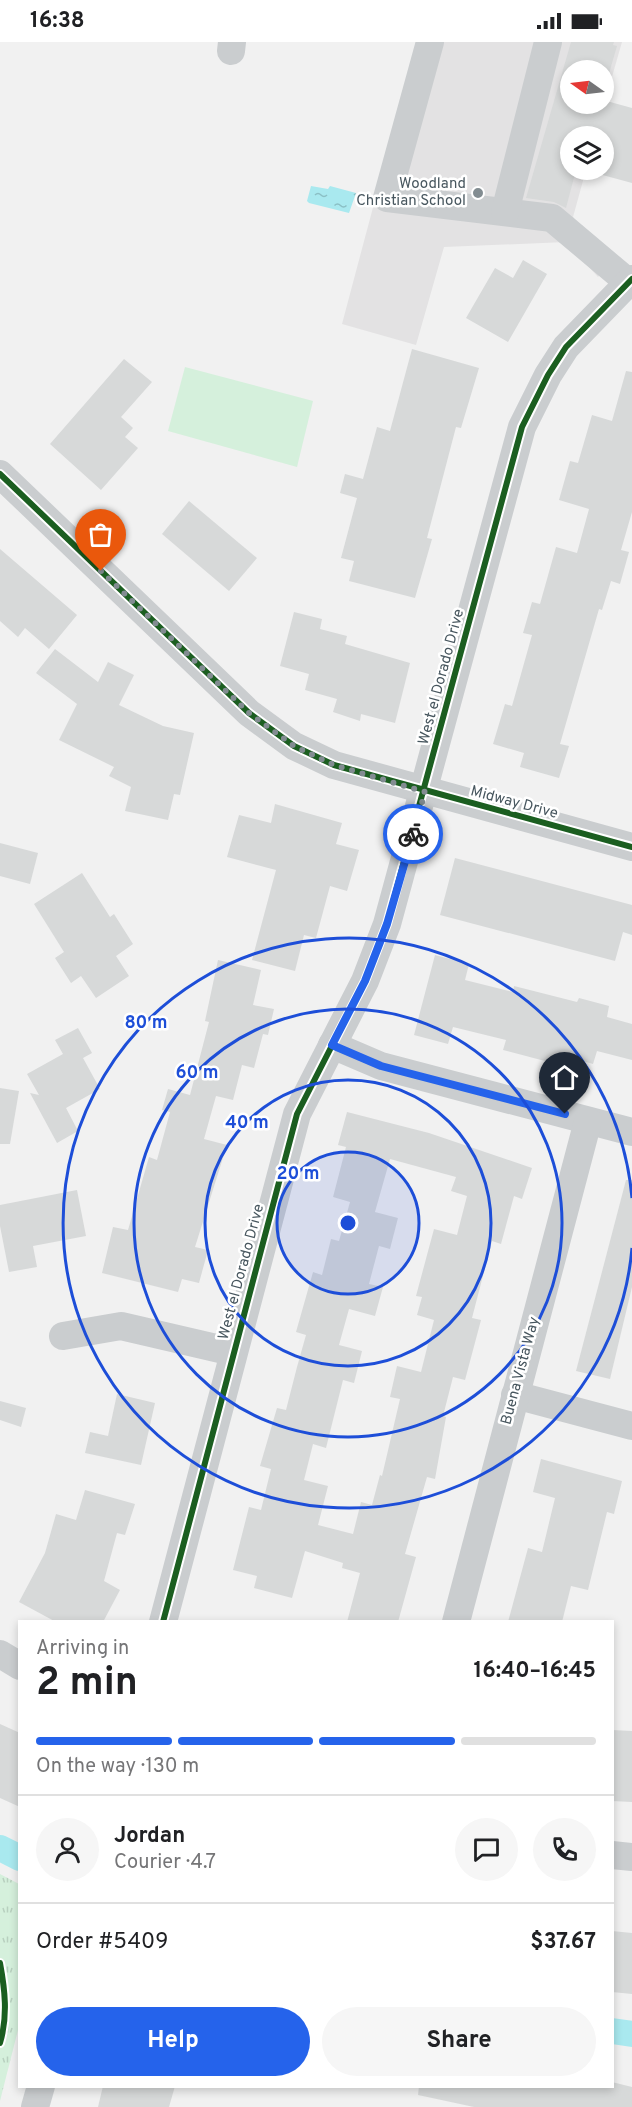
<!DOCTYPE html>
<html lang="en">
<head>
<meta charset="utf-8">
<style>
  body { margin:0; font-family:Overpass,sans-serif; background:#f6f6f6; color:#202124; height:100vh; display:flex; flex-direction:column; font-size:22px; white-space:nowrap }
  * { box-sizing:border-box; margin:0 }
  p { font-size:20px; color:#757577 }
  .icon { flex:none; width:33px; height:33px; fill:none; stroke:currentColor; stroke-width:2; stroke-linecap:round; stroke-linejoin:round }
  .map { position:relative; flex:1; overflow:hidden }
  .drawer { position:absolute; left:18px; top:1578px; width:596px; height:468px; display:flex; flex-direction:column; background:#fff; border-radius:0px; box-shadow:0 3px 9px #0003 }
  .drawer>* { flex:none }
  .needle { width:39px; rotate:284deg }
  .fabs { position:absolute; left:560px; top:18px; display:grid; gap:12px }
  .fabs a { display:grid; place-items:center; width:54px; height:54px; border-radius:50%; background:#fff; box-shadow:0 3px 9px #0003; font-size:30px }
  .pin { position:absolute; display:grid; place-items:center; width:51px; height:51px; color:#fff; margin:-62px -26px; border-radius:50% 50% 50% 0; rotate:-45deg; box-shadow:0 0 6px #0007 }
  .pin .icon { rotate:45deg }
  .courier { position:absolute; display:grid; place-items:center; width:60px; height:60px; margin:-30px; border:4px solid #2563eb; border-radius:50%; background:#fff; color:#222; box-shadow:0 2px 8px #0007 }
  .summary em { font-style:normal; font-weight:700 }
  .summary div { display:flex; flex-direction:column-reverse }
  .summary { display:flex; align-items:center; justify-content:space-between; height:102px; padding:0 18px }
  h1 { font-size:39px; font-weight:700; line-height:45px }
  .bar { display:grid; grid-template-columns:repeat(4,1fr); gap:9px 6px; align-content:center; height:72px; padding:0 18px }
  .bar i { height:8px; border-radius:4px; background:#e0e0e0 }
  .bar .on { background:#2563eb }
  .bar p { grid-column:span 4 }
  .line { display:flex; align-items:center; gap:15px; padding:0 18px; border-top:2px solid #e0e0e0 }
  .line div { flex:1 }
  .round { display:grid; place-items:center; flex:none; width:63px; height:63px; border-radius:32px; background:#f6f6f6 }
  .button { display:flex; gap:12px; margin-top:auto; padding:12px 18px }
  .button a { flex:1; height:69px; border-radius:36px; background:#2563eb; color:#fff; font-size:24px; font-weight:700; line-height:69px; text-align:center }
  .button a+a { background:#f6f6f6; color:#202124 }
  .status { display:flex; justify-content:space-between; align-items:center; height:42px; padding:0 30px; background:#fff; direction:ltr }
  .status svg { height:16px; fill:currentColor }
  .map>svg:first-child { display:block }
  .education { fill:#e3e2e3; fill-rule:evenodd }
  .green { fill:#d5f0dc }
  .park { fill:url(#park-tufts) }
  .water { fill:url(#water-ripples) }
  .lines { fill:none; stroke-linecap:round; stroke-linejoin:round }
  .canal { stroke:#a9e9ef; stroke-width:26 }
  .building { fill:#d7d9d9; fill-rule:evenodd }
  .minor { stroke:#cacdcf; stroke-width:28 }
  .cycleway-casing { stroke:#fff; stroke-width:10 }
  .cycleway { stroke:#1b5e20; stroke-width:6 }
  .done { stroke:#828c91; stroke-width:6; stroke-dasharray:0 10.8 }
  .route { stroke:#2563eb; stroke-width:8 }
  .ring { fill:none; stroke:#1d4ed8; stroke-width:3 }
  .poi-dot { fill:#828c91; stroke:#fff; stroke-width:2 }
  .labels { text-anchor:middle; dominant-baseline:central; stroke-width:5; stroke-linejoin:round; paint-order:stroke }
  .poi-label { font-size:15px; fill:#47565e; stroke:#fff; text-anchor:end }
  .street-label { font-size:15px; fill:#47565e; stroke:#fff }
  .centre { fill:#1d4ed8; stroke:#fff; stroke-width:3 }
  .ring-label { font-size:18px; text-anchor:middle; font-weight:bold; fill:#1d4ed8; stroke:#fff; stroke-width:5; stroke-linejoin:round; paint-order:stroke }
</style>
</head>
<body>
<div class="status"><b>16:38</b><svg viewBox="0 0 49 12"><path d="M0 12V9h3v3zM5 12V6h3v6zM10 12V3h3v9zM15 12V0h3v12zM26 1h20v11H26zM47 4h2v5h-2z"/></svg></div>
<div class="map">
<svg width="632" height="2065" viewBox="0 0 632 2065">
  <defs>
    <pattern id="park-tufts" width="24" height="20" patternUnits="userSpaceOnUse" patternTransform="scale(1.5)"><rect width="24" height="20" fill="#d5f0dc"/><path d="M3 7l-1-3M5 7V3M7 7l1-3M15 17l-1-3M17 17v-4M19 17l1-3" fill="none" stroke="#b8d0bf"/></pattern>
    <pattern id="water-ripples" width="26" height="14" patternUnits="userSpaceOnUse" patternTransform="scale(1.5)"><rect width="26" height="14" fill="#a9e9ef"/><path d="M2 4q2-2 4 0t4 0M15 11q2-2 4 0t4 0" fill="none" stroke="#8bc0c5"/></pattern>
  </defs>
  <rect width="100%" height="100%" fill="#f1f1f1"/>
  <!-- education -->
  <path class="education" d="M417,0H622L595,94H570V128H586L573,175L613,219L598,235L566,200L444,205L416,303L342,282ZM570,28H603V62H570Z"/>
  <!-- green -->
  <path class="green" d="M185,325L313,359L297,425L168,389Z"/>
  <!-- park -->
  <path class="park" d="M0,1832L19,1842V1984L0,2059Z"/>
  <!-- water -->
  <path class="water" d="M311,144L328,147L330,144L356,151L349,171L309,161L307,159Z"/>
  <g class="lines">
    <!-- canal -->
    <g class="canal">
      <path d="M0,1806L20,1816"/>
      <path d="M612,1989L632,1992"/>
    </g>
  </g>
  <!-- building -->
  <g class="building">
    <path d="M571,0H614L613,3L617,4L603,52V28H570V62H603V58L632,66V141L584,128H603V94H570V128H576L566,166L554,160L526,156Z"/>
    <path d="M523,218L547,232L508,300L466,276L495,226L513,236Z"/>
    <path d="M412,307L479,326L461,386L456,385L427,496L432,497L415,556L349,539L354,519L341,516L357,456L340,451L345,432L363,437L377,385L390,389Z"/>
    <path d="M124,317L152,340L121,375L133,386L125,395L138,406L101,448L50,402Z"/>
    <path d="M626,329L632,330V470L621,508L629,510L620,542L611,539L602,568L599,567L560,702L569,704L559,736L520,725L524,711L493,702L505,662L512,664L532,593L523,591L532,560L540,562L556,505L577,511L589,467L559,458L570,419L578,421L592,373L612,379Z"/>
    <path d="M189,459L257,516L229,549L162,492Z"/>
    <path d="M0,507L77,573L49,607L25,586L18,595L0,579Z"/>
    <path d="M294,570L322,577L320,587L347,594L345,602L410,621L395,681L361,672L360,679L333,670L337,657L305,648L309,632L280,624Z"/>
    <path d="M55,607L98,640L108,620L134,633L119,663L163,684L194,691L180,753L174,752L168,778L125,769L131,745L109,734L114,725L59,698L77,662L36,631Z"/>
    <path d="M275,762L342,781L336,802L359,808L347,849L330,844L316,896L304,893L295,929L252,918L276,828L227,815L239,773L271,781Z"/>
    <path d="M0,801L38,811L30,842L0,834Z"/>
    <path d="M455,816L632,863V893L623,890L615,919L440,873Z"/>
    <path d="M82,831L110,875L114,872L133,902L116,914L129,934L96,956L81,934L71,941L55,916L64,910L34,862Z"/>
    <path d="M435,913L469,922L465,938L513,950L514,944L577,960L579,956L609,964L607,975L632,982V1018L597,1009L593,1022L563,1013L560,1023L503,1008L506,998L453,985L448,1002L414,993Z"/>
    <path d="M218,918L261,928L253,963L274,967L268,993L263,992L254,1026L242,1023L233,1058L216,1054L204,1097L227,1103L195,1205L208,1208L199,1241L182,1237L178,1250L102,1231L113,1185L128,1188L149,1115L157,1118L170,1070L162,1068L168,1047L190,1053L209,980L205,979Z"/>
    <path d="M78,986L92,1011L83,1016L100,1047L66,1066L78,1089L57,1101L30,1051L39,1053L27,1032L63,1012L55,998Z"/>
    <path d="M0,1046L19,1049L10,1102H0Z"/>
    <path d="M347,1070L429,1091L532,1126L522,1157L514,1154L501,1202L492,1199L472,1276L481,1278L465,1338L453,1335L443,1374L446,1375L435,1437L427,1435L405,1512L416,1515L398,1580H347L360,1531L342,1526L343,1521L305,1509L292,1556L254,1546L257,1534L233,1528L249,1465L261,1468L271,1427L260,1424L277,1366L286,1368L297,1325L306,1293L296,1290L313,1230L322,1233L331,1197L339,1199L350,1160L333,1155L346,1105L338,1103ZM390,1117L456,1135L451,1149L467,1154L457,1193L434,1187L416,1254L422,1255L417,1273L434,1278L421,1330L397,1324L390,1355L400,1357L382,1434L380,1433L372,1463L361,1460L353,1492L318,1483L328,1444L304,1438L313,1402L326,1406L343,1338L354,1341L362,1309L339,1303L349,1267L375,1274L383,1245L369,1242L379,1204L390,1207L398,1176L375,1170Z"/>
    <path d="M626,1138H632V1245L610,1337L576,1329Z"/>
    <path d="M77,1148L86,1194L33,1204L37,1225L9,1230L0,1184V1163Z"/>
    <path d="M117,1352L155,1361L141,1423L85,1411L90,1390L108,1394Z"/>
    <path d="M0,1359L26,1366L21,1385L0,1378Z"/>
    <path d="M541,1417L622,1439L614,1472L607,1470L588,1548L571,1544L562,1580H508L528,1506L542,1510L555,1456L533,1450Z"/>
    <path d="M85,1448L135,1462L125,1493L117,1491L104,1539L120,1548L103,1580H56L19,1560L45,1511L56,1472L76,1478Z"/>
    <path d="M0,1682L20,1691V1765L0,1756Z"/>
    <path d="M612,1688L632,1689V1760L612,1759Z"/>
    <path d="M612,1889L632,1891V1952L612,1950Z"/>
    <path d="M612,2040L632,2045V2065H474L418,2053L419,2044H612Z"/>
    <path d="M103,2044H175L169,2065H98Z"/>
  </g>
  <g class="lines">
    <!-- minor -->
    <g class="minor">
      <path d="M430,0L387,156L552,176L628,240"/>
      <path d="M231,9L232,0"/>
      <path d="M505,170L548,0"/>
      <path d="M0,432L249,671L294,704L334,723L632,805"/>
      <path d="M332,1003L381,1024L632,1090"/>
      <path d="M63,1294L121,1284L233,1310"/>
      <path d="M515,1353L632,1384"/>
      <path d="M163,1580L297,1072L365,939L387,882L522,385L548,333L566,305L632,237"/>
      <path d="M456,1580L588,1079"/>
      <path d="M0,1612L20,1624"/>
      <path d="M612,1813L632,1815"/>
      <path d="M35,2065L41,2044"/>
    </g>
    <!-- cycleway casing -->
    <g class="cycleway-casing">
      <g id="cycleway">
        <path d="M0,432L249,671L294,704L334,723L632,805"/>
        <path d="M163,1580L297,1072L365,939L387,882L522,385L548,333L566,305L632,237"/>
        <path d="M0,1921C5,1948 8,1974 0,2001"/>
      </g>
    </g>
    <!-- cycleway -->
    <use href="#cycleway" class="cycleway"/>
  </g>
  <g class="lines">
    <!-- done -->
    <path class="done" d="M101,529L249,671L294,704L334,723L425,750L413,792"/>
    <!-- route -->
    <path class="route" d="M413,792L387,882L365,939L332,1003L381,1024L565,1072"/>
  </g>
  <!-- distance rings -->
  <circle cx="348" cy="1181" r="71" fill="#1d4ed8" fill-opacity=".12"/>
  <g class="ring">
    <circle cx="348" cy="1181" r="71"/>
    <circle cx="348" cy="1181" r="143"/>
    <circle cx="348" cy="1181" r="214"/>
    <path d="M632 1206A285 285 0 1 1 632 1156"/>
  </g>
  <!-- markers -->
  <circle class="poi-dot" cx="478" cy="151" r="6"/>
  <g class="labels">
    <!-- poi labels -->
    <g class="poi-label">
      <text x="466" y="142">Woodland<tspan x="466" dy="17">Christian School</tspan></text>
    </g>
    <!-- street labels -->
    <g class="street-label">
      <text transform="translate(442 635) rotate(-75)">West el Dorado Drive</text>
      <text transform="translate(514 761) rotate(15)">Midway Drive</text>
      <text transform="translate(242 1230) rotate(-75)">West el Dorado Drive</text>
      <text transform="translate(521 1329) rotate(-75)">Buena Vista Way</text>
    </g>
  </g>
  <circle cx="348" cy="1181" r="9" class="centre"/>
  <g class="ring-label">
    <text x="146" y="986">80 m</text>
    <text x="197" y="1036">60 m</text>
    <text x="247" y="1086">40 m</text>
    <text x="298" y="1137">20 m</text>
  </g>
</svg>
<div class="fabs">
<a><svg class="needle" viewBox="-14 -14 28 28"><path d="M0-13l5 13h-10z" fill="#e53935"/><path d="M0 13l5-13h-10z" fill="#757577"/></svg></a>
<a><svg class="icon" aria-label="layers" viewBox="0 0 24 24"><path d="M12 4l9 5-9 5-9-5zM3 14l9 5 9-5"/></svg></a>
</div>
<div class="pin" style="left:101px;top:529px;background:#ea580c"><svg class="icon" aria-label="bag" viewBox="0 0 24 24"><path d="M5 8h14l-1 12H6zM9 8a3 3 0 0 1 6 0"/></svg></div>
<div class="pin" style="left:565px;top:1072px;background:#1f2937"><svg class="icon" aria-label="home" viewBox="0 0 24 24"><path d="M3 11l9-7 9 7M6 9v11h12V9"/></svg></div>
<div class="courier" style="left:413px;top:792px"><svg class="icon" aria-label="bike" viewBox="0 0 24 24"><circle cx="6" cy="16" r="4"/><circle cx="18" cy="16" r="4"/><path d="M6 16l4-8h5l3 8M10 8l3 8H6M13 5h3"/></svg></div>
<section class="drawer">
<div class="summary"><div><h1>2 min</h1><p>Arriving in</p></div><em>16:40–16:45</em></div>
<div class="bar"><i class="on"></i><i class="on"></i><i class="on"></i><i></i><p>On the way · 130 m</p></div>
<div class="line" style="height:108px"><a class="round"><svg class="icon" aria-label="person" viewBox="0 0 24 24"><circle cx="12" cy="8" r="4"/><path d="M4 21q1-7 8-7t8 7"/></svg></a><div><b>Jordan</b><p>Courier · 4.7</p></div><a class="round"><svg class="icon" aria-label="chat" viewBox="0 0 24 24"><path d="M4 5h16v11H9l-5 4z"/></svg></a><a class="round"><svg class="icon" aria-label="phone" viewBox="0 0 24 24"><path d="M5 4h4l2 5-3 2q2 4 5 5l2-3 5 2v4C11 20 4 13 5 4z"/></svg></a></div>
<div class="line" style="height:78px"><div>Order #5409</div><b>$37.67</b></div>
<div class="button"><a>Help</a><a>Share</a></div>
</section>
</div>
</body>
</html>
